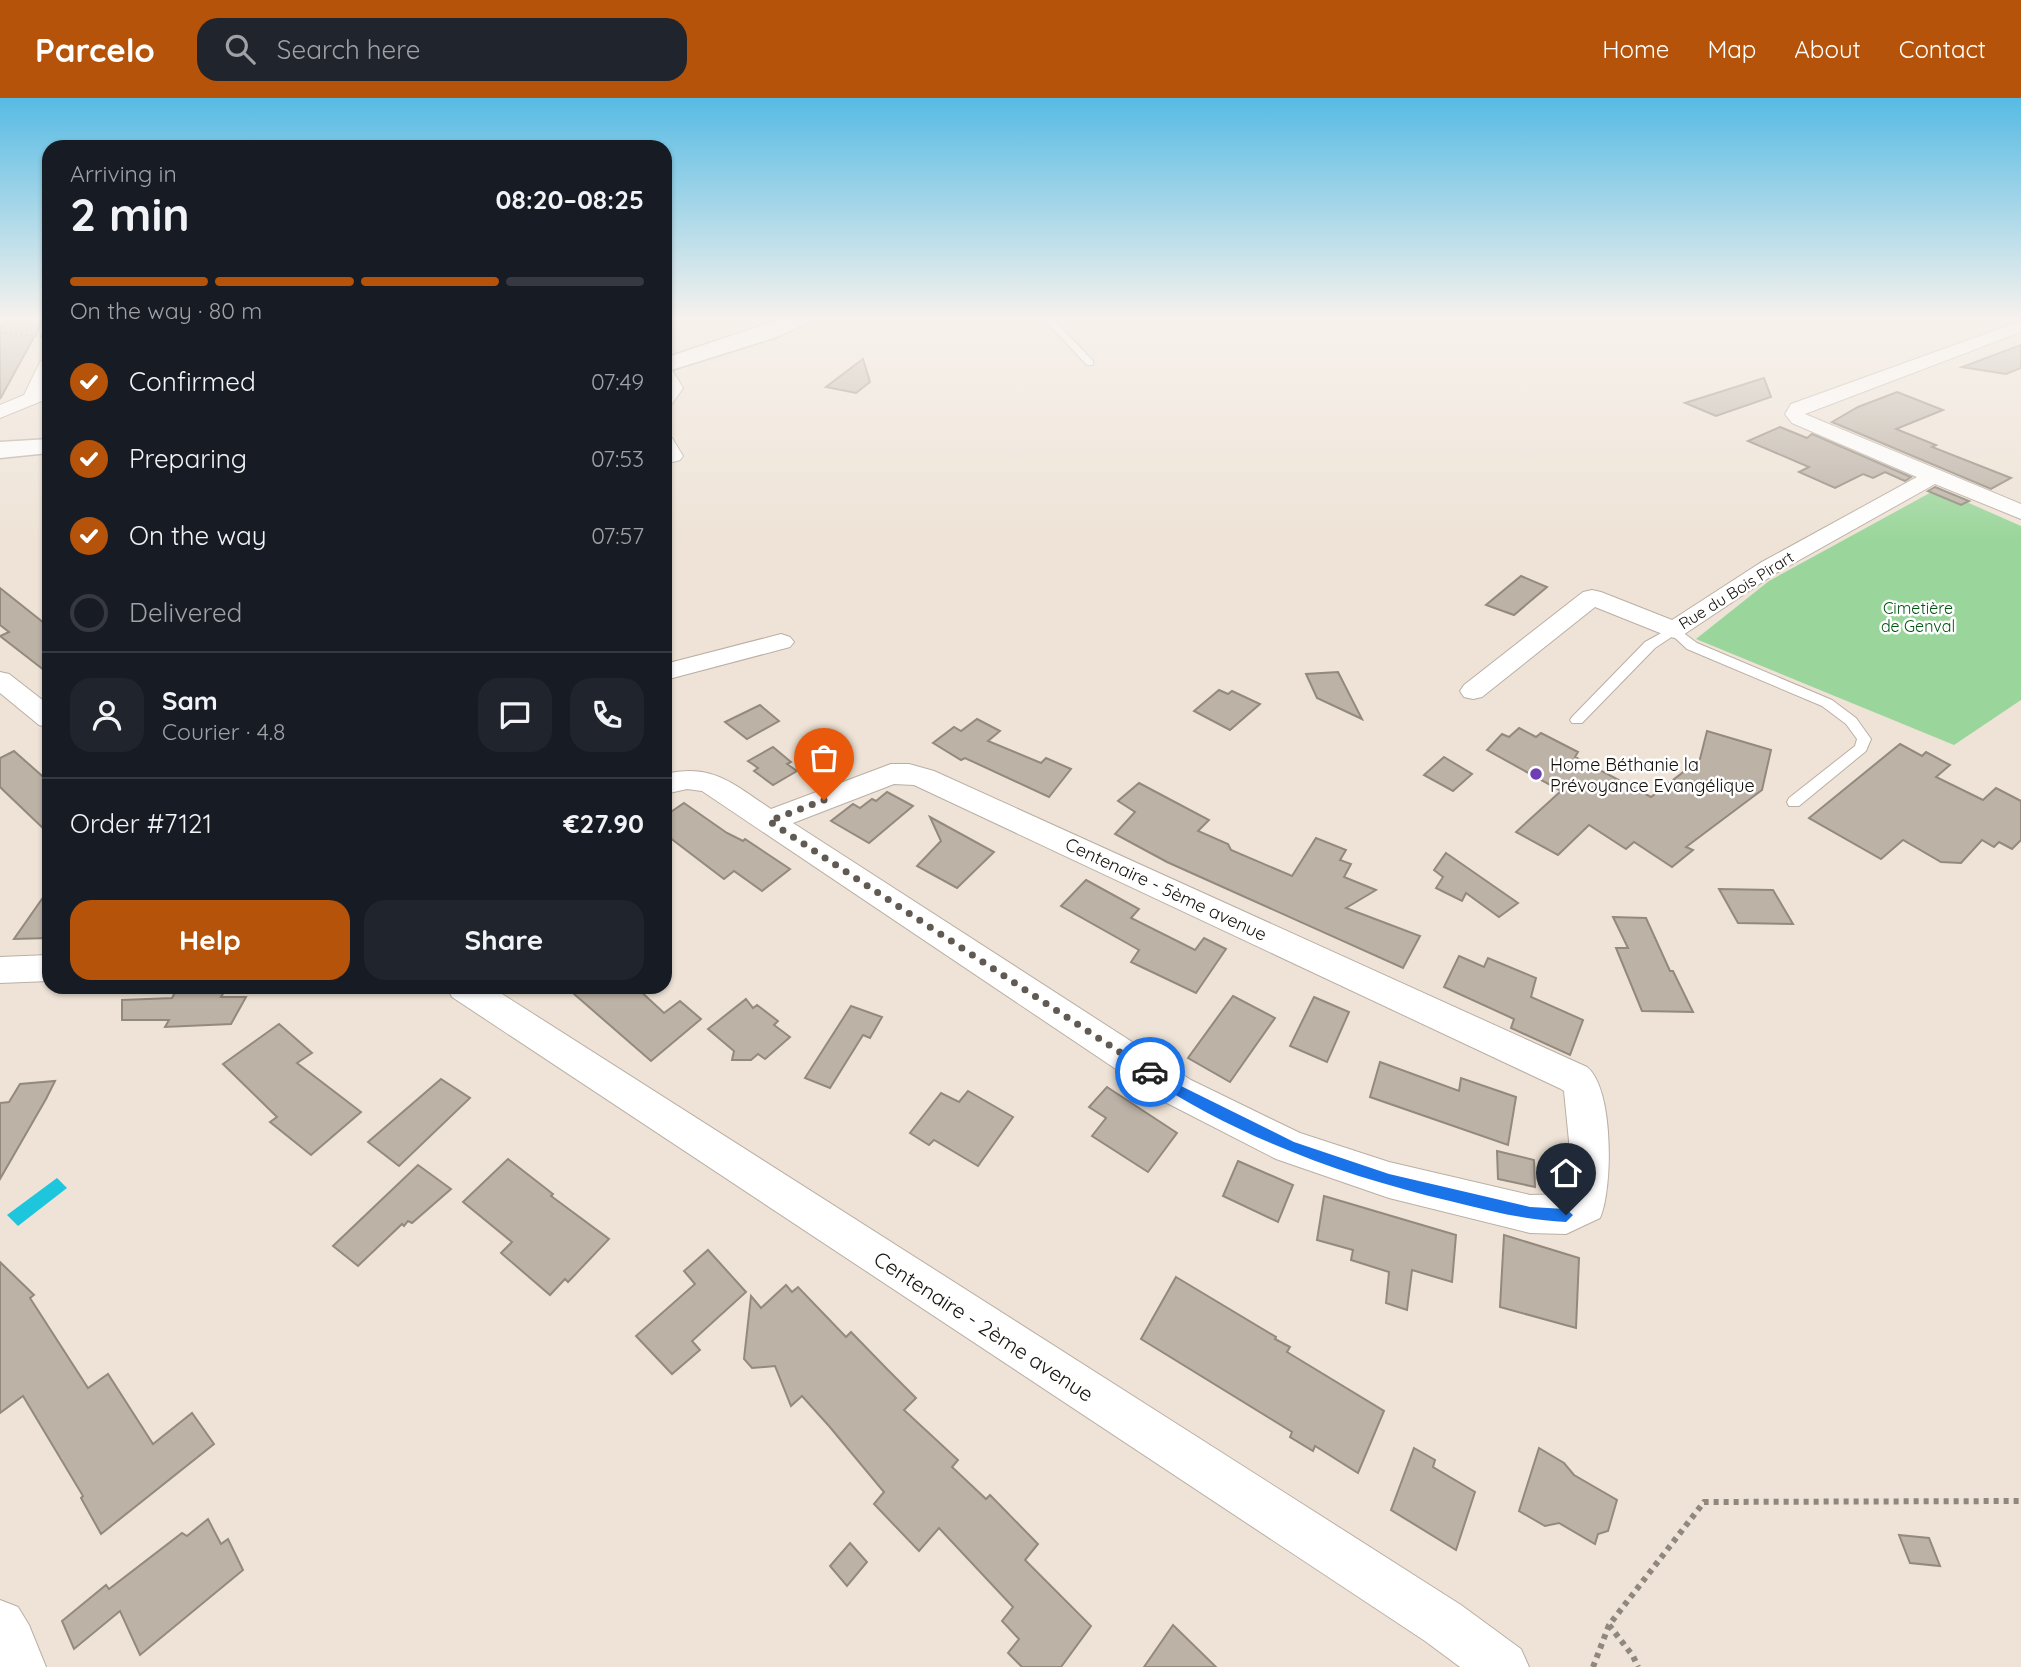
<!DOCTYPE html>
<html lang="en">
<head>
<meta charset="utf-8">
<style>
  body { margin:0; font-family:Quicksand,sans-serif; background:#20242c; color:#f1f3f6; height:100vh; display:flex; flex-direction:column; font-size:26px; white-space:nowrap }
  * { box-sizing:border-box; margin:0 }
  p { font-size:23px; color:#9ea1a6 }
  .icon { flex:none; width:38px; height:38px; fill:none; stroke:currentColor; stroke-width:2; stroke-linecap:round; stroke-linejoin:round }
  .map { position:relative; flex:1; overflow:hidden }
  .sheet { position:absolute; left:42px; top:42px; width:630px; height:854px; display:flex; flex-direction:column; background:#171b24; border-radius:21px; box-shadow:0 2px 5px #0004 }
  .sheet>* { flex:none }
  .pin { position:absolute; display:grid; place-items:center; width:60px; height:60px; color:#fff; margin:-72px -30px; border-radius:50% 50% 50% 0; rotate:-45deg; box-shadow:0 0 7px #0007 }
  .pin .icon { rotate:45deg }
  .courier { position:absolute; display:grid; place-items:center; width:70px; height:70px; margin:-35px; border:5px solid #1a73e8; border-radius:50%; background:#fff; color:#222; box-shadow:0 2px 9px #0007 }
  .overview em { font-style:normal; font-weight:700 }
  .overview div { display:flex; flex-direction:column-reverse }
  .overview { display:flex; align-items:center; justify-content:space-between; height:119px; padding:0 28px }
  h1 { font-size:46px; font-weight:700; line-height:52px }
  .bar { display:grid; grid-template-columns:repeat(4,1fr); gap:10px 7px; align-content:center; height:84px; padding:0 28px }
  .bar i { height:9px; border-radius:5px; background:#363941 }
  .bar .on { background:#b45309 }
  .bar p { grid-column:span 4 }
  .line { display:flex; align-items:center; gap:18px; padding:0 28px; border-top:2px solid #363941 }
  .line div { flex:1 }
  .round { display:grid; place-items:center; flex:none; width:74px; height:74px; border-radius:21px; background:#20242c }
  ol { padding:0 28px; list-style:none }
  li { display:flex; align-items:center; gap:21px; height:77px }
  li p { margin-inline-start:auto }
  li .icon { padding:7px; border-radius:50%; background:#b45309; color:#fff; stroke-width:4 }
  li:last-child { color:#9ea1a6 }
  li i { width:38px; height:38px; border:4px solid #363941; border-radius:50% }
  .primary-button { display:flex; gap:14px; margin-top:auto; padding:14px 28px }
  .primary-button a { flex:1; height:80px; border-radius:21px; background:#b45309; color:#fff; font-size:28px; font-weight:700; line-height:80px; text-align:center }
  .primary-button a+a { background:#20242c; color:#f1f3f6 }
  header { display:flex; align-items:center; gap:42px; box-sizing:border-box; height:98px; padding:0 35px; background:#b45309; color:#fff }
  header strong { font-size:33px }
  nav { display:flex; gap:38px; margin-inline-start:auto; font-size:24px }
  .search { width:490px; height:63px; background:#20242c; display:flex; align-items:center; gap:18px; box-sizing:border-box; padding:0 24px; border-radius:21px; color:#9ea1a6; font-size:26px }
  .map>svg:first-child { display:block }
  .green { fill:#9ad69b }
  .water { fill:#1dc5dd }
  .building { fill:#bcb2a6; stroke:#93897d; stroke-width:2 }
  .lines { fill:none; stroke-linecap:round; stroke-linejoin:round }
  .lane-casing { stroke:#baafa3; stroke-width:2 }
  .street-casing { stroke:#baafa3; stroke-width:2 }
  .secondary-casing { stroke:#baafa3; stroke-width:3 }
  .path-far1 { stroke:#90887f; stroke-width:2.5; stroke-dasharray:2.5 2.5; stroke-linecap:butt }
  .path { stroke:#90887f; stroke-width:6; stroke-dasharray:5 5; stroke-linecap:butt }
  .lane { fill:#fff; fill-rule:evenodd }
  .street { fill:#fff; fill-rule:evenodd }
  .secondary { fill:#fff; fill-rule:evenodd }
  .route { fill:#1a73e8 }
  .done { stroke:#605a52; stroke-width:7; stroke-dasharray:0 12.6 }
  .poi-dot { fill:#6e3eb5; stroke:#fff; stroke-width:2.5 }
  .labels { text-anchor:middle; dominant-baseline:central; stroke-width:5; stroke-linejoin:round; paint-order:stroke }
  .far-street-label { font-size:16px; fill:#13100b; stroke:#fff }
  .far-park-label { font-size:16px; fill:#005611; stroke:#fff }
  .poi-label { font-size:18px; fill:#13100b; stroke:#fff; text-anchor:start }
  .street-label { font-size:18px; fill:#13100b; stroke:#fff }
  .near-street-label { font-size:21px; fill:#13100b; stroke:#fff }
</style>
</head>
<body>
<header>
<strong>Parcelo</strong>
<div class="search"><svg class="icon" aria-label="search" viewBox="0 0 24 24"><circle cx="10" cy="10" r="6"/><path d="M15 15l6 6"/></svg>Search here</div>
<nav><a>Home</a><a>Map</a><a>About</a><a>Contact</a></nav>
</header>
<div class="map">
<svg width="2021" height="1569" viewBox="0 0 2021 1569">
  <rect width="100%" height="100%" fill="#eee3d6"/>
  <!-- green -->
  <path class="green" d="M1937,391L2021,428V602L1954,647L1696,541L1769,483Z"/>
  <!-- water -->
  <path class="water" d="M57,1080L67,1090L18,1128L7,1117Z"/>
  <!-- building -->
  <g class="building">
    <path d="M11,221H44L0,301V228Z"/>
    <path d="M2021,247V270L2006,276L1962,269Z"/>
    <path d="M863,261L870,284L856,295L826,289Z"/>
    <path d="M1764,280L1771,299L1716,318L1685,305Z"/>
    <path d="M1897,294L1943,312L1896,331L1936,347L1932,349L2011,380L1991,391L1832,324L1858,309Z"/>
    <path d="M1780,329L1807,340L1812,336L1911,379L1905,383L1885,374L1873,380L1863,376L1835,390L1799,374L1809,369L1748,343Z"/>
    <path d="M1935,389L1969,403L1961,407L1928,393Z"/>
    <path d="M1521,478L1547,489L1514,517L1486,507Z"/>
    <path d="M0,490L49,529V576L0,538L9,534L0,527Z"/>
    <path d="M1338,574L1362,621L1317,600L1306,576Z"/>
    <path d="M1219,592L1228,596L1232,593L1260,606L1230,632L1194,613Z"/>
    <path d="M760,607L779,623L747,641L725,624Z"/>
    <path d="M977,621L1000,633L988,643L1041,665L1046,660L1071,671L1049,699L965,660L961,662L933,645L954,629L961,633Z"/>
    <path d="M1519,630L1536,639L1541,635L1578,654L1575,659L1651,699L1700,661L1707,633L1771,652L1762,692L1686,749L1693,752L1672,769L1634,744L1626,751L1589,727L1558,757L1516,734L1561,693L1487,652L1502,636L1509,639Z"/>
    <path d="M1900,646L1922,658L1926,654L1950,667L1936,679L1983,702L1996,690L2021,703V742L2012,751L1999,744L1994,749L1982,742L1961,765L1941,764L1903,742L1881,761L1809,720Z"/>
    <path d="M773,649L791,664L787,666L797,673L773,687L754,673L758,670L748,663Z"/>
    <path d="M14,653L49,684V736L0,689V660Z"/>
    <path d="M1444,659L1472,676L1453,693L1424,677Z"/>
    <path d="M1139,685L1209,722L1198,733L1228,746L1231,752L1292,778L1316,740L1346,752L1340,762L1351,766L1344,779L1376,792L1346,810L1420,838L1403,870L1167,764L1115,736L1135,714L1118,703Z"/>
    <path d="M887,694L913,708L869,745L831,723L853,706L860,710L872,701L876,703Z"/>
    <path d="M684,705L727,735L743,743L745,741L790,771L762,793L734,773L724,781L665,736V718Z"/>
    <path d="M930,719L994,754L957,790L917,768L941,743Z"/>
    <path d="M1446,755L1518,805L1499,819L1466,795L1462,803L1436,790L1443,779L1434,772Z"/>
    <path d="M1086,782L1139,811L1131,820L1195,852L1204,840L1226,851L1196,895L1131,864L1139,852L1061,808Z"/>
    <path d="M49,791V840L14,841Z"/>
    <path d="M1719,791L1773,792L1793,826L1738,825Z"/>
    <path d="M1613,819L1646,820L1670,873H1673L1693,914L1642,913L1616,850H1628Z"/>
    <path d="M1459,858L1484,869L1488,860L1536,880L1531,899L1583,922L1570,957L1511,930L1514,921L1444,889Z"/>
    <path d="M178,889H227L221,899H246L231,926L165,929L169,922H122V902L172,900Z"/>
    <path d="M566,889H636L664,915L680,903L701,921L651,963Z"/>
    <path d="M1233,898L1275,920L1230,984L1188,960Z"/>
    <path d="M1314,899L1349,914L1327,964L1290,948Z"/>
    <path d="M746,901L753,910L757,907L778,923L774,927L790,939L765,961L758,956L751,962H732L734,953L708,931Z"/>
    <path d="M851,908L882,919L870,940L863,937L830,990L805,980Z"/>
    <path d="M279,926L312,955L297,965L361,1014L311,1057L270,1024L277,1019L223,966Z"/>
    <path d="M1380,964L1459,993L1461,980L1516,999L1508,1047L1370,999Z"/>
    <path d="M441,981L470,1000L399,1068L368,1044Z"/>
    <path d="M55,983L46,1001L0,1081V1005L9,1004L20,986Z"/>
    <path d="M1107,989L1177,1035L1148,1074L1092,1038L1106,1020L1089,1009Z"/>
    <path d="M968,993L1013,1019L978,1068L934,1042L929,1047L910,1035L941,995L959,1004Z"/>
    <path d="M1497,1053L1534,1062L1535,1089L1498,1081Z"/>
    <path d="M508,1061L553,1096L551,1098L609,1141L568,1184L565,1181L550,1197L501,1155L512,1144L463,1104Z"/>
    <path d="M1238,1063L1293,1087L1278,1124L1223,1098Z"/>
    <path d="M418,1067L451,1091L412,1125L408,1123L404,1128L402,1126L358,1168L333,1148Z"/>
    <path d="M1324,1098L1456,1137L1452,1184L1412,1172L1407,1212L1386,1205L1389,1174L1351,1162L1353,1152L1317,1142Z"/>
    <path d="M1504,1137L1579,1160L1576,1230L1500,1209Z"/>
    <path d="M708,1152L746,1194L692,1243L700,1252L672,1276L636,1238L695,1186L684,1173Z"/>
    <path d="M0,1164L34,1197L30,1200L88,1290L108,1276L153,1346L192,1315L214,1346L101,1436L81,1400L83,1398L23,1298L0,1315Z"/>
    <path d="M1176,1179L1276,1239L1275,1241L1290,1249L1287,1254L1384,1313L1358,1375L1315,1348L1313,1353L1290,1339L1292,1334L1141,1241Z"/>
    <path d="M786,1187L792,1194L798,1189L846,1239L851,1234L887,1271L916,1300L904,1312L958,1362L952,1369L986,1401L990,1397L1038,1446L1025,1462L1091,1528L1061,1569H1022L1008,1555L1019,1541L1002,1523L1013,1509L939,1430L919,1453L874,1406L884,1394L829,1328L802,1298L791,1308L775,1268L752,1270L744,1261L751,1198L761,1210Z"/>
    <path d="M1414,1350L1435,1362L1433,1369L1475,1394L1456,1452L1391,1412Z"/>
    <path d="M1539,1350L1564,1365L1574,1377L1617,1402L1608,1433L1598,1436L1595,1446L1559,1425L1545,1428L1519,1413Z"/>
    <path d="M208,1421L221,1446L228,1441L243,1472L140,1557L120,1513L74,1551L62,1523L106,1487L109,1491L182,1435L187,1438Z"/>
    <path d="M1899,1437L1929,1440L1940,1468L1910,1465Z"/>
    <path d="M850,1445L867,1464L847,1488L830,1468Z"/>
    <path d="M1173,1527L1216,1569H1144Z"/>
  </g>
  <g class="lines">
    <!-- lane casing -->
    <g class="lane-casing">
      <g id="lane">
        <path d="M1044,221H1053L1093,263V267H1087Z"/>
        <path d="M1674,528L1697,545L1832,602L1856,620L1871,641L1866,653L1799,708H1789L1787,704L1789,700L1855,648L1857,641L1846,626L1822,608L1687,551L1673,538L1655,550L1582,625H1572L1570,622L1572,619L1645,544Z"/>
      </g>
    </g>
    <!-- street casing -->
    <g class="street-casing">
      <g id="street">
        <path d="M2021,223V234L1805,316L2021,406V421L1935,386L1776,475L1683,537L1674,540L1665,537L1595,509L1482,599L1473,601L1464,599L1460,593L1464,587L1583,494L1592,492L1601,494L1672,522L1760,465L1917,379L1792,325L1785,316L1791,306Z"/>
        <path d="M49,259V300L0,320V307L24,297L40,264Z"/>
        <path d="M665,270L672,272L683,290L672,306L665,308Z"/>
        <path d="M665,338L672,340L683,358L680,362L673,364L665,361Z"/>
        <path d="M781,536L790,539L794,544L790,549L665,582V566Z"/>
        <path d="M0,574L9,576L49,607V630L39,627L0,595Z"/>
        <path d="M891,666H909L934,673L1587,969C1614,990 1613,1091 1600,1120L1566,1136L1530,1135L1389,1100L1276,1061L1165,1004L702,693L687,691L665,696V676C713,665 733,686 771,711ZM894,686L914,687L1561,991L1564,993L1569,1043L1568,1096L1530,1097L1389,1064L1300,1035L1191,982L793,725Z"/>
        <path d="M49,857V883L0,885V859Z"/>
        <path d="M447,889H491L1461,1507L1521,1551L1529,1569H1460L1425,1543L452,899Z"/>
        <path d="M0,1502L18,1509L29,1527L46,1569H0Z"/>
      </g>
    </g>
    <!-- secondary casing -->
    <g class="secondary-casing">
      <g id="secondary">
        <path d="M781,221H810L807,225L777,239L665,274V260Z"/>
        <path d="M49,341V355L0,360V344Z"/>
      </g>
    </g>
    <!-- path-far1 -->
    <path class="path-far1" d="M0,235L49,239"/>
    <!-- path -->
    <g class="path">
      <path d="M1609,1527L1633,1558L1638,1569"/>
      <path d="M1593,1569L1609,1527L1704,1404L2021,1403"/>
    </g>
    <!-- lane -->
    <use href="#lane" class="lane"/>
    <!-- street -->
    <use href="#street" class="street"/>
    <!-- secondary -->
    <use href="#secondary" class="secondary"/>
  </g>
  <!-- sky -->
  <linearGradient id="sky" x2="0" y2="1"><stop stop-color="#57bbe4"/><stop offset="0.5" stop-color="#f7f2ed"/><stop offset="1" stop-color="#f7f2ed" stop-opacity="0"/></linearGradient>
  <rect width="2021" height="441" fill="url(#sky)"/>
  <!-- route -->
  <path class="route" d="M1150,968L1183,989L1294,1044L1389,1076L1530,1109L1566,1111L1573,1117L1566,1124C1526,1122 1489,1113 1450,1103C1343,1078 1238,1039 1145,978V970Z"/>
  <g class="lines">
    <!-- done -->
    <path class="done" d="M824,702L769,723L1150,974"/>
  </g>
  <!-- markers -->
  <circle class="poi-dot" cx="1536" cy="676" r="7"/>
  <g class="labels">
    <!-- far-street labels -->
    <g class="far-street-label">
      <text transform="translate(1736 492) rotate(-32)">Rue du Bois Pirart</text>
    </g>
    <!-- far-park labels -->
    <g class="far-park-label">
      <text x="1918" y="510">Cimetière<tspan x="1918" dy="18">de Genval</tspan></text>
    </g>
    <!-- poi labels -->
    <g class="poi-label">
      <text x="1550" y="666">Home Béthanie la<tspan x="1550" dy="21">Prévoyance Evangélique</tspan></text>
    </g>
    <!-- street labels -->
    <g class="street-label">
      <text transform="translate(1166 791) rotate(25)">Centenaire - 5ème avenue</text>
    </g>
    <!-- near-street labels -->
    <g class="near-street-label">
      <text transform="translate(984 1228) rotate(33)">Centenaire - 2ème avenue</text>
    </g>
  </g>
</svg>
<div class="pin" style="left:824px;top:702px;background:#ea580c"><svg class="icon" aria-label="bag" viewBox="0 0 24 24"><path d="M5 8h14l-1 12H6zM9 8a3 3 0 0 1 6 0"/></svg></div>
<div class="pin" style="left:1566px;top:1117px;background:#1f2937"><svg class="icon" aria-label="home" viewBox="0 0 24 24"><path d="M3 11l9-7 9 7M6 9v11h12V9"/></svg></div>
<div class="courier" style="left:1150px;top:974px"><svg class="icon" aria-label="car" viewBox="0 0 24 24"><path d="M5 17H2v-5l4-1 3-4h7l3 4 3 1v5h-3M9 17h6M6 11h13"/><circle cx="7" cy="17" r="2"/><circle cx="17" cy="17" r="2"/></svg></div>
<section class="sheet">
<div class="overview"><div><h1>2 min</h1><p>Arriving in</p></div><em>08:20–08:25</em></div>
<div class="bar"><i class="on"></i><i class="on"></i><i class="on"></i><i></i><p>On the way · 80 m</p></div>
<ol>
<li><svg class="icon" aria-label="check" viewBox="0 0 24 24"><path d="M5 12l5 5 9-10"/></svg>Confirmed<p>07:49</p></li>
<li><svg class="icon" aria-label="check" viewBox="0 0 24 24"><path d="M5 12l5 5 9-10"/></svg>Preparing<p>07:53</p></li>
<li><svg class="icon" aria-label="check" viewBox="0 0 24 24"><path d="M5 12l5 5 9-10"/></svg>On the way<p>07:57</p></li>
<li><i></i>Delivered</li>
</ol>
<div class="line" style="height:126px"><a class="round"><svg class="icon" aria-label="person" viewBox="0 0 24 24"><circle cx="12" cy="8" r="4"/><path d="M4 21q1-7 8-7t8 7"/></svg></a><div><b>Sam</b><p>Courier · 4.8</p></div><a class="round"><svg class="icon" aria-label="chat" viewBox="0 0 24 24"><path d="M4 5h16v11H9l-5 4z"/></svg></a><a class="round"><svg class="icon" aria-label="phone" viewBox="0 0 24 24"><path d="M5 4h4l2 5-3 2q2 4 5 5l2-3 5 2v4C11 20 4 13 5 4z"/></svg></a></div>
<div class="line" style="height:91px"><div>Order #7121</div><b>€27.90</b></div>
<div class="primary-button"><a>Help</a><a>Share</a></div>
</section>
</div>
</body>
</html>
